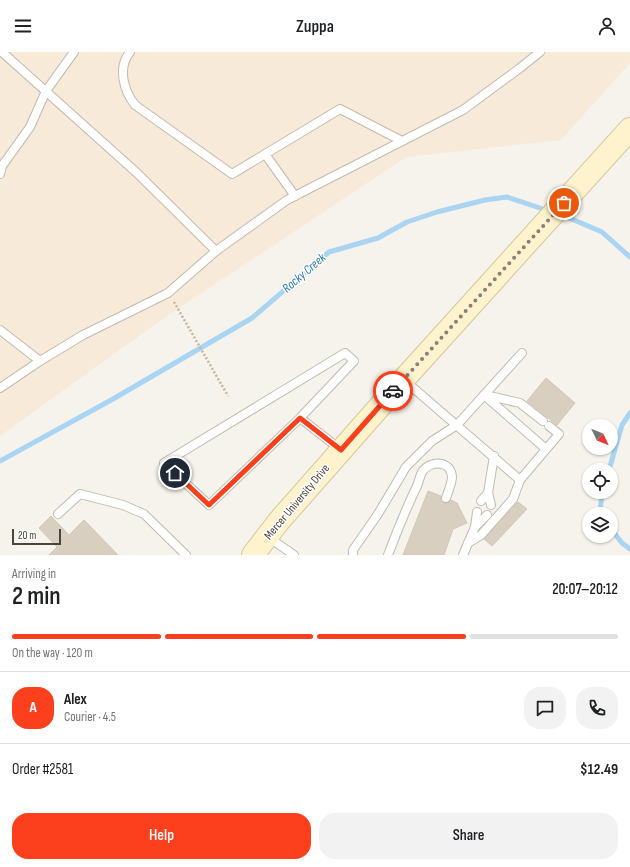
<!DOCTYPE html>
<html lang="en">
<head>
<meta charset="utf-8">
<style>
  body { margin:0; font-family:"Sofia Sans Condensed",sans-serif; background:#f2f2f2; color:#202124; height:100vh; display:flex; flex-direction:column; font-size:15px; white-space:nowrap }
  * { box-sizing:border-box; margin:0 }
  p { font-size:13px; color:#757577 }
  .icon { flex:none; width:22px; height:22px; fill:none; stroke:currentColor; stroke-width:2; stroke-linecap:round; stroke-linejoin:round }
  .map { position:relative; height:503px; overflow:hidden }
  .panel { display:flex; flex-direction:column; background:#fff; flex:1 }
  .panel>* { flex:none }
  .needle { width:26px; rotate:133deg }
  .controls { position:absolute; left:582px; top:367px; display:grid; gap:8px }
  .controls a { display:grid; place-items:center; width:36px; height:36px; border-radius:50%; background:#fff; box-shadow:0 1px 3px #0004; font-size:20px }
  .scale { position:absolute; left:12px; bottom:10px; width:49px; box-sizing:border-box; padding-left:4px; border:2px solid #4b4439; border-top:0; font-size:11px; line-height:14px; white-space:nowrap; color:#4b4439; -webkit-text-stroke:3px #fff; paint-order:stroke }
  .pin { position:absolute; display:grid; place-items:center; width:34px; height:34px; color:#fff; margin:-17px; border:2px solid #fff; border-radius:50%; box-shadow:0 1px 4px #0007 }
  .courier { position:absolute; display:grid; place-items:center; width:40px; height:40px; margin:-20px; border:3px solid #fc3f1d; border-radius:50%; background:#fff; color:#222; box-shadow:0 1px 5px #0007 }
  .overview em { font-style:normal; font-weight:600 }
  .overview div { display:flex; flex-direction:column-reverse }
  .overview { display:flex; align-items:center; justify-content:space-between; height:68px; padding:0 12px }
  h1 { font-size:26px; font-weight:600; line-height:30px }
  .bar { display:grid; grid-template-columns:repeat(4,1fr); gap:6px 4px; align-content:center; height:48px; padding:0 12px }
  .bar i { height:5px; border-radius:3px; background:#e0e0e0 }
  .bar .active { background:#fc3f1d }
  .bar p { grid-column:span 4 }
  .line { display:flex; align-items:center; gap:10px; padding:0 12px; border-top:1px solid #e0e0e0 }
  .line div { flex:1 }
  .round { display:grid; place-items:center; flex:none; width:42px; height:42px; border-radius:16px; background:#f2f2f2 }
  .button { display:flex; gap:8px; margin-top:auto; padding:8px 12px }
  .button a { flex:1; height:46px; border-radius:16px; background:#fc3f1d; color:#fff; font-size:16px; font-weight:600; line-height:46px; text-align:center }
  .button a+a { background:#f2f2f2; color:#202124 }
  header { display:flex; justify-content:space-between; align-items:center; height:52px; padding:0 12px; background:#fff; font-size:18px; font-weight:600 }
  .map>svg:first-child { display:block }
  .commercial { fill:#f7ead8 }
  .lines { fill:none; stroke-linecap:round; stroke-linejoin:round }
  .stream { stroke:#a9d4f2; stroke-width:5 }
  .building { fill:#d8cfc1; stroke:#d3c7b4 }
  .service-casing { stroke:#c2bbae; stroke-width:10 }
  .secondary-casing { stroke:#d6c79b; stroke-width:24 }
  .path { stroke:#c4b79f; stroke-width:2.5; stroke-dasharray:2 2; stroke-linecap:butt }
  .service { stroke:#fff; stroke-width:8 }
  .secondary { stroke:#fff3cd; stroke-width:22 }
  .done { stroke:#878178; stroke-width:4; stroke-dasharray:0 7.2 }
  .route { stroke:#fc3f1d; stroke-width:5 }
  .labels { text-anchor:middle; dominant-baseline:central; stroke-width:3; stroke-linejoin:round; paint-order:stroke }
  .street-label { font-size:12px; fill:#4b4439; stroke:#fff }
  .water-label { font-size:13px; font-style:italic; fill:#2e7ab2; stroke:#fff }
</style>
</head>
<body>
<header><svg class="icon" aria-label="menu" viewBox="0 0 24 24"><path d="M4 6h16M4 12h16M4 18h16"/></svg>Zuppa<svg class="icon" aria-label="person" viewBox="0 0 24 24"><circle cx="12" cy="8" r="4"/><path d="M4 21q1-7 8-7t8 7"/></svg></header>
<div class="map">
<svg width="630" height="503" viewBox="0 0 630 503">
  <rect width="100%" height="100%" fill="#f6f3ec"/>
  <!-- commercial -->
  <path class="commercial" d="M0,0H630V11L561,88L406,105L164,266L0,384Z"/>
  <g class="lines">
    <!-- stream -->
    <g class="stream">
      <path d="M560,162L602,180L630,205"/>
      <path d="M0,409L113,347L252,266L329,200L378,186L407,170L437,160L485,148L507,145L549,159"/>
      <path d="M609,418L622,373L630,361"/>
      <path d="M600,462L602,440"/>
      <path d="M611,477L622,491L630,497"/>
    </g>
  </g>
  <!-- building -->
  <g class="building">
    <path d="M546,326L575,351L557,373L527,349Z"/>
    <path d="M428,439L441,444V447L444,451H447L451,448L457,451L467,471L453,477L444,503H403Z"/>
    <path d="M518,450L527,457L492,494L484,487Z"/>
    <path d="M51,464L69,483L84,468L118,503H49L57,495L39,476Z"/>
  </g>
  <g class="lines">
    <!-- service casing -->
    <g class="service-casing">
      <g id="service">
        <path d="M2,0L137,121L216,199"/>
        <path d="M130,0C117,16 124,39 135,53L232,122L340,57L402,89"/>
        <path d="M265,102L295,144"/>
        <path d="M0,122L2,114L30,75L46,39L74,0"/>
        <path d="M0,278L40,309"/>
        <path d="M404,328L520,428L559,382L549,374"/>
        <path d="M0,336L40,309L83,283L168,241L216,199L287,148L463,58L520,16L540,0"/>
        <path d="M484,343L546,397"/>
        <path d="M485,343L520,351L543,369"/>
        <path d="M300,366L209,453L164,411L345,301L354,309L300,366L341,398"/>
        <path d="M481,449L488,441"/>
        <path d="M491,453L488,441L494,404"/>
        <path d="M58,462L80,442L123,453L144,462L186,503"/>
        <path d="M475,475L487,463"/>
        <path d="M268,485L294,503"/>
        <path d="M468,491L481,483L513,447L520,428"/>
        <path d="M353,503V498L378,462L406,415L432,389L457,373L522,301"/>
        <path d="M388,503C397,479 406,457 417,434C419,429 420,424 422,420C430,408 451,408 452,425C452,431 448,440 446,446"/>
        <path d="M463,503L475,475L477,460"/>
      </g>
    </g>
    <!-- secondary casing -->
    <g class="secondary-casing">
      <path id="secondary" d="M253,503L279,469L404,327L630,77"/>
    </g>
    <!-- path -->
    <path class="path" d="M174,250L228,344"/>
    <!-- service -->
    <use href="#service" class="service"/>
    <!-- secondary -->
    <use href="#secondary" class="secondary"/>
  </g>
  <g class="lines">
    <!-- done -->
    <path class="done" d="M393,339L564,151"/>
    <!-- route -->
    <path class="route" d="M175,421L209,453L300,366L341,398L393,339"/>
  </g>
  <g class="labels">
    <!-- street labels -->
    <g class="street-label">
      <text transform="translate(297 450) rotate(-50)">Mercer University Drive</text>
    </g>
    <!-- water labels -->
    <g class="water-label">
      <text transform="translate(304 221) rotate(-41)">Rocky Creek</text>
    </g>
  </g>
</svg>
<div class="controls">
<a><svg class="needle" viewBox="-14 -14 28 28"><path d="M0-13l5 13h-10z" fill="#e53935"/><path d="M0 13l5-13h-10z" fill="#757577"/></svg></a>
<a><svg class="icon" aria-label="locate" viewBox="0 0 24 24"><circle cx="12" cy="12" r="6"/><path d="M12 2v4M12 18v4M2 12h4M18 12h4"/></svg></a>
<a><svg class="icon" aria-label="layers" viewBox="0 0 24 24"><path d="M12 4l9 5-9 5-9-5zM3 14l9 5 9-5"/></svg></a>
</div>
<div class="scale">20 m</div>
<div class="pin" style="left:564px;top:151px;background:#ea580c"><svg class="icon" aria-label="bag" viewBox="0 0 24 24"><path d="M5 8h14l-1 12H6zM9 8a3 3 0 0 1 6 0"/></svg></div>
<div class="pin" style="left:175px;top:421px;background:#1f2937"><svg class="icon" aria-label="home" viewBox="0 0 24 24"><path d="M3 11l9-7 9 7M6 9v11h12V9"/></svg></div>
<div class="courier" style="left:393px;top:339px"><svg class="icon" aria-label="car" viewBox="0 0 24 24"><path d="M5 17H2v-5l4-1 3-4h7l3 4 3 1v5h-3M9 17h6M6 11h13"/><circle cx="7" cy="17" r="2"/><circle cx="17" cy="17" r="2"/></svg></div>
</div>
<section class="panel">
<div class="overview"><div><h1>2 min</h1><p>Arriving in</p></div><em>20:07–20:12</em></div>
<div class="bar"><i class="active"></i><i class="active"></i><i class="active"></i><i></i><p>On the way · 120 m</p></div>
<div class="line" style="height:72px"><b class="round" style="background:#fc3f1d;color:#fff">A</b><div><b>Alex</b><p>Courier · 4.5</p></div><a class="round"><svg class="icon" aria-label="chat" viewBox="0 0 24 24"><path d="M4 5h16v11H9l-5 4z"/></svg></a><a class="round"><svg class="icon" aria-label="phone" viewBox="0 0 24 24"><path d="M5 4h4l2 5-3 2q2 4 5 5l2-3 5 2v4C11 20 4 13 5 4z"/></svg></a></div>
<div class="line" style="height:52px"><div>Order #2581</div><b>$12.49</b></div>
<div class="button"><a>Help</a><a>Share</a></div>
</section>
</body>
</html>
